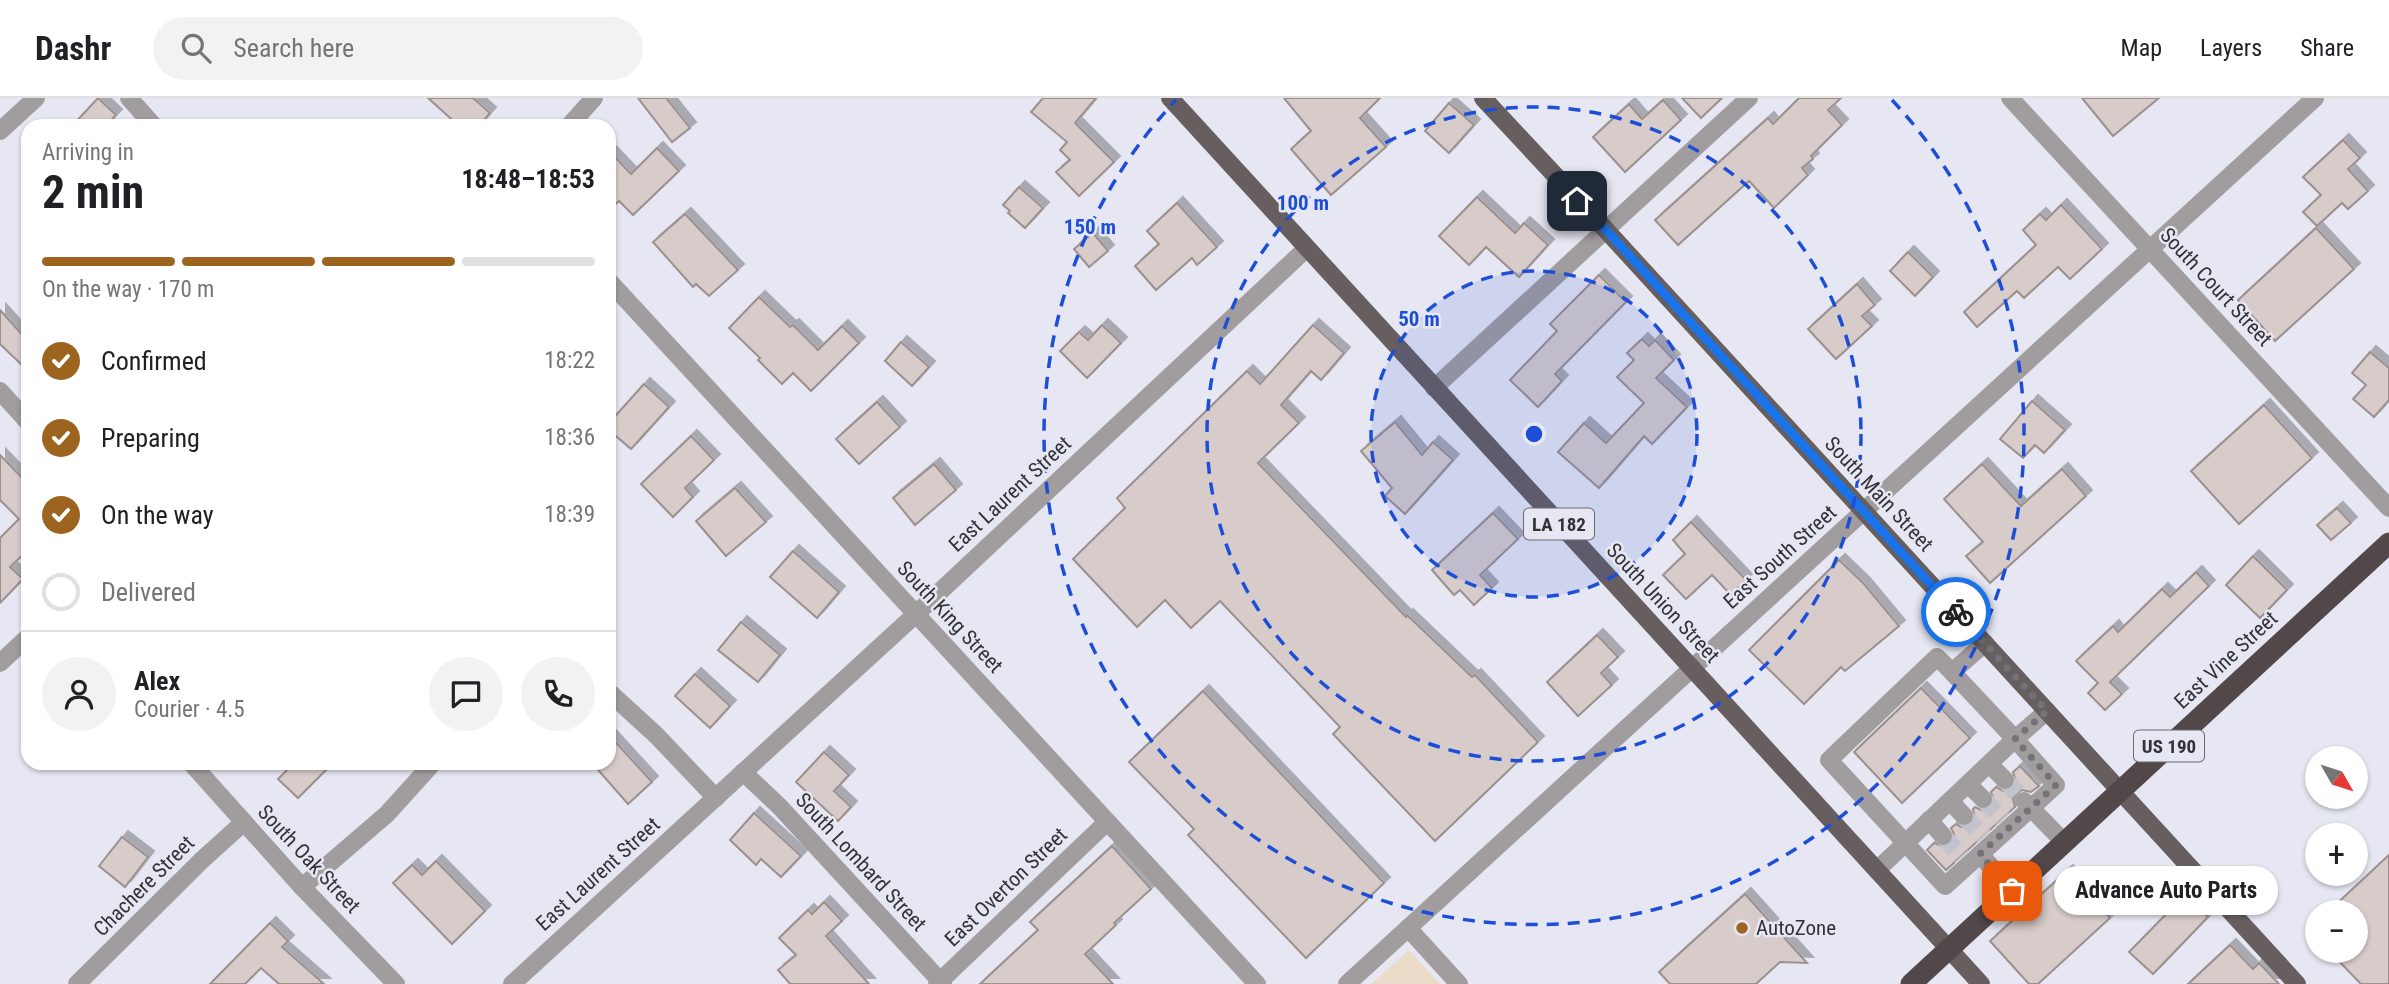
<!DOCTYPE html>
<html lang="en">
<head>
<meta charset="utf-8">
<style>
  body { margin:0; font-family:"Roboto Condensed",sans-serif; background:#f2f2f2; color:#202124; height:100vh; display:flex; flex-direction:column; font-size:26px; white-space:nowrap }
  * { box-sizing:border-box; margin:0 }
  p { font-size:23px; color:#757577 }
  .icon { flex:none; width:38px; height:38px; fill:none; stroke:currentColor; stroke-width:2; stroke-linecap:round; stroke-linejoin:round }
  .map { position:relative; flex:1; overflow:hidden }
  .side { position:absolute; left:21px; top:21px; width:595px; height:651px; display:flex; flex-direction:column; background:#fff; border-radius:21px; box-shadow:0 2px 5px #0004 }
  .side>* { flex:none }
  .needle { width:46px; rotate:129deg }
  .tools { position:absolute; left:2305px; top:648px; display:grid; gap:14px }
  .tools a { display:grid; place-items:center; width:63px; height:63px; border-radius:50%; background:#fff; box-shadow:0 2px 5px #0004; font-size:35px }
  .pin { position:absolute; display:grid; place-items:center; width:60px; height:60px; color:#fff; margin:-30px; border-radius:14px; box-shadow:0 4px 10px #0006 }
  .courier { position:absolute; display:grid; place-items:center; width:70px; height:70px; margin:-35px; border:5px solid #1a73e8; border-radius:50%; background:#fff; color:#222; box-shadow:0 2px 9px #0007 }
  .bubble { position:absolute; height:49px; border-radius:24px; background:#fff; box-shadow:0 2px 5px #0004; font-size:23px; font-weight:700; line-height:49px; text-align:center }
  .head em { font-style:normal; font-weight:700 }
  .head div { display:flex; flex-direction:column-reverse }
  .head { display:flex; align-items:center; justify-content:space-between; height:119px; padding:0 21px }
  h1 { font-size:46px; font-weight:700; line-height:52px }
  .bar { display:grid; grid-template-columns:repeat(4,1fr); gap:10px 7px; align-content:center; height:84px; padding:0 21px }
  .bar i { height:9px; border-radius:5px; background:#e0e0e0 }
  .bar .active { background:#9c641f }
  .bar p { grid-column:span 4 }
  .line { display:flex; align-items:center; gap:18px; padding:0 21px; border-top:2px solid #e0e0e0 }
  .line div { flex:1 }
  .round { display:grid; place-items:center; flex:none; width:74px; height:74px; border-radius:37px; background:#f2f2f2 }
  ol { padding:0 21px; list-style:none }
  li { display:flex; align-items:center; gap:21px; height:77px }
  li p { margin-inline-start:auto }
  li .icon { padding:7px; border-radius:50%; background:#9c641f; color:#fff; stroke-width:4 }
  li:last-child { color:#757577 }
  li i { width:38px; height:38px; border:4px solid #e0e0e0; border-radius:50% }
  header { display:flex; align-items:center; gap:42px; box-sizing:border-box; height:98px; padding:0 35px; background:#fff; border-bottom:2px solid #e0e0e0 }
  header strong { font-size:33px }
  nav { display:flex; gap:38px; margin-inline-start:auto; font-size:24px }
  .search { width:490px; height:63px; background:#f2f2f2; display:flex; align-items:center; gap:18px; box-sizing:border-box; padding:0 24px; border-radius:38px; color:#757577; font-size:26px }
  .map>svg:first-child { display:block }
  .education { fill:#ebdcc9 }
  .building { fill:#d8ccca; stroke:#9c908f; stroke-width:2; filter:url(#shadow) }
  .lines { fill:none; stroke-linecap:round; stroke-linejoin:round }
  .minor-tunnel { stroke:#c2c3cd; stroke-width:18; stroke-dasharray:18 9; stroke-linecap:butt }
  .minor { stroke:#a19c9d; stroke-width:18 }
  .major { stroke:#675e5f; stroke-width:18 }
  .highway { stroke:#524849; stroke-width:21 }
  .done { stroke:#727278; stroke-width:7; stroke-dasharray:0 12.6 }
  .route { stroke:#1a73e8; stroke-width:9 }
  .ring { fill:none; stroke:#1d4ed8; stroke-width:3.5; stroke-dasharray:12 9 }
  .poi-dot { fill:#9c641f; stroke:#e6e7f2; stroke-width:2.5 }
  .labels { text-anchor:middle; dominant-baseline:central; stroke-width:5; stroke-linejoin:round; paint-order:stroke }
  .shield { fill:#e6e7f2; stroke:#69696f; stroke-width:2 }
  .shield-label { font-size:19px; font-weight:bold; fill:#333337 }
  .street-label { font-size:21px; fill:#333337; stroke:#e6e7f2 }
  .poi-label { font-size:21px; fill:#333337; stroke:#e6e7f2; text-anchor:start }
  .centre { fill:#1d4ed8; stroke:#e6e7f2; stroke-width:3.5 }
  .ring-label { font-size:21px; text-anchor:middle; font-weight:bold; fill:#1d4ed8; stroke:#e6e7f2; stroke-width:5; stroke-linejoin:round; paint-order:stroke }
</style>
</head>
<body>
<header>
<strong>Dashr</strong>
<div class="search"><svg class="icon" aria-label="search" viewBox="0 0 24 24"><circle cx="10" cy="10" r="6"/><path d="M15 15l6 6"/></svg>Search here</div>
<nav><a>Map</a><a>Layers</a><a>Share</a></nav>
</header>
<div class="map">
<svg width="2389" height="886" viewBox="0 0 2389 886">
  <defs>
    <filter id="shadow"><feDropShadow dx="6" dy="-6" stdDeviation="0" flood-color="#0004"/></filter>
  </defs>
  <rect width="100%" height="100%" fill="#e6e7f2"/>
  <!-- education -->
  <path class="education" d="M1409,852L1440,886H1371Z"/>
  <!-- building -->
  <g class="building">
    <path d="M98,0L116,17L106,28H72Z"/>
    <path d="M428,0H473L490,15L479,28H459Z"/>
    <path d="M638,0H666L690,30L672,44Z"/>
    <path d="M1043,0H1096L1075,25L1114,64L1079,98L1056,74L1070,62L1060,52L1067,44L1031,14Z"/>
    <path d="M1284,0H1380L1360,20L1386,49L1331,97L1291,51L1311,33Z"/>
    <path d="M1682,0H1722L1701,20Z"/>
    <path d="M1799,0H1841L1828,12L1842,27L1811,58L1813,61L1802,70L1808,77L1774,110L1749,83L1678,147L1655,122L1768,20L1773,26Z"/>
    <path d="M2082,0H2159L2113,38Z"/>
    <path d="M1663,2L1681,22L1625,74L1593,39L1629,6L1642,21Z"/>
    <path d="M1449,5L1474,27L1449,55L1425,33Z"/>
    <path d="M2343,42L2360,60L2348,71L2368,93L2348,111L2342,105L2317,128L2303,114L2321,97L2303,79Z"/>
    <path d="M657,50L679,73L633,117L619,103L609,112V53L631,76Z"/>
    <path d="M1019,89L1043,110L1025,130L1008,115L1010,113L1003,107Z"/>
    <path d="M1477,99L1515,135L1524,125L1548,147L1519,179L1486,149L1469,167L1439,138Z"/>
    <path d="M1177,105L1217,149L1197,167L1192,160L1156,192L1135,168L1159,146L1147,133Z"/>
    <path d="M2061,107L2102,151L2070,181L2058,169L2024,200L2017,193L1977,229L1964,214L2036,147L2023,132L2040,116L2046,122Z"/>
    <path d="M685,116L738,172L709,198L696,186L693,189L653,144Z"/>
    <path d="M2316,130L2354,171L2275,243L2238,202Z"/>
    <path d="M1093,135L1108,153L1089,169L1074,151Z"/>
    <path d="M1908,154L1933,179L1915,198L1890,173Z"/>
    <path d="M1599,177L1626,204L1555,276L1562,283L1538,309L1510,282L1557,233L1550,226Z"/>
    <path d="M1857,186L1875,207L1862,218L1872,228L1836,261L1808,231Z"/>
    <path d="M759,199L790,229L793,227L818,252L842,228L859,245L811,293L793,275L782,286L758,262L760,260L729,230Z"/>
    <path d="M0,212L28,243V273L0,246Z"/>
    <path d="M1102,227L1121,245L1087,280L1060,253L1079,234L1088,242Z"/>
    <path d="M1313,227L1344,255L1321,282L1311,273L1281,307L1299,325L1258,365L1406,519L1407,517L1472,579L1475,577L1538,644L1435,743L1333,636L1340,629L1220,503L1191,530L1165,502L1137,529L1073,461L1125,410L1117,400L1247,273L1260,286Z"/>
    <path d="M1642,241L1649,248L1655,242L1674,262L1656,280L1687,309L1652,346L1644,338L1599,390L1558,354L1584,325L1606,345L1644,305L1617,279L1634,262L1627,255Z"/>
    <path d="M901,244L929,269L912,288L885,263Z"/>
    <path d="M2370,254L2389,270V302L2374,319L2353,301L2366,287L2352,275Z"/>
    <path d="M644,286L669,309L631,351L609,332V325Z"/>
    <path d="M2032,303L2065,332L2044,355L2035,347L2023,360L2000,341Z"/>
    <path d="M877,304L900,329L859,366L836,341Z"/>
    <path d="M2264,307L2312,360L2239,426L2191,373Z"/>
    <path d="M1395,324L1422,357L1433,344L1453,362L1405,416L1385,398L1392,390L1361,353Z"/>
    <path d="M691,338L714,362L685,390L693,399L673,419L641,386Z"/>
    <path d="M0,357L28,386V452L10,469L23,481L0,505V440L19,421L0,402Z"/>
    <path d="M934,366L956,392L915,427L893,400Z"/>
    <path d="M1982,366L2021,408L2062,371L2086,398L1990,485L1966,458L1983,444L1944,401Z"/>
    <path d="M735,390L766,424L726,458L696,423Z"/>
    <path d="M2337,410L2351,425L2331,442L2317,427Z"/>
    <path d="M1493,415L1518,441L1480,477L1492,490L1474,507L1460,492L1454,497L1432,472Z"/>
    <path d="M1691,424L1746,482L1731,497L1712,477L1686,501L1663,477L1685,456L1673,442Z"/>
    <path d="M793,453L839,494L817,520L770,479Z"/>
    <path d="M2253,458L2287,492L2260,520L2226,487Z"/>
    <path d="M1839,462L1864,486L1899,528L1845,573L1841,569L1804,606L1749,552Z"/>
    <path d="M2196,474L2209,488L2110,584L2122,596L2105,612L2088,595L2098,585L2076,563L2113,528L2118,534L2162,491L2170,499Z"/>
    <path d="M741,524L780,557L758,584L718,552Z"/>
    <path d="M1597,537L1618,559L1601,575L1612,587L1578,618L1547,584Z"/>
    <path d="M695,576L730,608L710,630L675,598Z"/>
    <path d="M1921,590L1970,640L1902,705L1854,654Z"/>
    <path d="M1203,593L1384,785L1306,860L1188,737L1194,731L1129,664Z"/>
    <path d="M609,637L652,684L628,706L592,665H609Z"/>
    <path d="M824,654L849,677L834,693L851,709L838,723L796,684Z"/>
    <path d="M294,665H333L298,700L278,681Z"/>
    <path d="M2020,668L2039,688L2031,694L2022,692L2017,695L2013,701L2015,709L1946,772L1927,752L1934,745L1945,749L1951,746L1954,736L1951,730L1956,726L1961,729L1971,727L1975,721L1973,711L1975,709L1981,712L1991,709L1994,703L1991,694L1996,689L2003,693L2012,690L2016,684L2013,674Z"/>
    <path d="M754,715L801,758L781,779L761,761L756,767L730,742Z"/>
    <path d="M122,739L148,759L125,789L99,768Z"/>
    <path d="M1112,748L1151,791L1114,825L1116,827L1085,856L1113,886H980L1038,832L1030,824Z"/>
    <path d="M2389,757V886H2361L2328,852H2356V814H2328Z"/>
    <path d="M436,763L485,813L452,846L393,785L412,767L422,777Z"/>
    <path d="M2067,773L2110,820L2038,886H2029L1990,843Z"/>
    <path d="M1745,796L1807,865L1780,864L1756,886H1670L1659,874Z"/>
    <path d="M2185,797L2208,819L2153,876L2129,854Z"/>
    <path d="M824,804L842,823L826,838L869,886H790L778,872L796,857L779,840L808,812L812,816Z"/>
    <path d="M270,825L288,843L282,849L324,886H279L261,870L245,886H210Z"/>
    <path d="M2230,847L2253,871L2259,865L2279,886H2188Z"/>
  </g>
  <g class="lines">
    <!-- minor-tunnel -->
    <g class="minor-tunnel">
      <path d="M2005,682L2024,703"/>
      <path d="M1983,701L2003,722"/>
      <path d="M1964,718L1984,739"/>
      <path d="M1943,738L1962,759"/>
    </g>
    <!-- minor -->
    <g class="minor">
      <path d="M129,0L154,28"/>
      <path d="M2010,0L2389,410"/>
      <path d="M569,28L594,0"/>
      <path d="M0,33L36,0"/>
      <path d="M609,183L1257,886"/>
      <path d="M1434,290L1749,0"/>
      <path d="M0,293L28,324"/>
      <path d="M1985,545L1952,574L2015,641L2047,613"/>
      <path d="M0,565L28,539"/>
      <path d="M1952,574L1937,559L1829,662L1945,788L2031,710L2024,703"/>
      <path d="M609,594L656,637L716,700"/>
      <path d="M191,665L302,789L396,886"/>
      <path d="M1989,666L2005,682"/>
      <path d="M743,674L780,709L943,886"/>
      <path d="M1968,686L1983,701"/>
      <path d="M1950,703L1964,718"/>
      <path d="M1929,722L1943,738"/>
      <path d="M1980,756L2012,793"/>
      <path d="M1877,772L2015,641L2056,687L2031,710L2064,744"/>
      <path d="M302,789L387,716L433,665"/>
      <path d="M1408,830L1459,886"/>
      <path d="M77,886L202,762L244,724"/>
      <path d="M512,886L916,516L1307,150"/>
      <path d="M937,886L1107,724"/>
      <path d="M1347,886L2315,0"/>
    </g>
    <!-- major -->
    <g class="major">
      <path d="M1170,0L1981,886"/>
      <path d="M1483,0L1606,132L2297,886"/>
    </g>
    <!-- highway -->
    <path class="highway" d="M1911,886L2389,445"/>
  </g>
  <g class="lines">
    <!-- done -->
    <path class="done" d="M1956,514L2047,613L2015,641L2056,687L1980,756L2012,793"/>
    <!-- route -->
    <path class="route" d="M1577,103L1606,132L1956,514"/>
  </g>
  <!-- distance rings -->
  <circle cx="1534" cy="336" r="163" fill="#1d4ed8" fill-opacity=".12"/>
  <g class="ring">
    <circle cx="1534" cy="336" r="163"/>
    <circle cx="1534" cy="336" r="327"/>
    <path d="M1892 2A490 490 0 1 1 1176 2"/>
  </g>
  <!-- markers -->
  <circle class="poi-dot" cx="1742" cy="830" r="7"/>
  <g class="labels">
    <!-- shield labels -->
    <g class="shield">
      <rect x="1524" y="410.5" width="70" height="31" rx="5"/>
      <rect x="2134" y="632.5" width="70" height="31" rx="5"/>
    </g>
    <g class="shield-label">
      <text x="1559" y="426">LA 182</text>
      <text x="2169" y="648">US 190</text>
    </g>
    <!-- street labels -->
    <g class="street-label">
      <text transform="translate(2216 189) rotate(47)">South Court Street</text>
      <text transform="translate(1010 396) rotate(-43)">East Laurent Street</text>
      <text transform="translate(1879 396) rotate(47)">South Main Street</text>
      <text transform="translate(1780 459) rotate(-42)">East South Street</text>
      <text transform="translate(1663 505) rotate(47)">South Union Street</text>
      <text transform="translate(950 519) rotate(47)">South King Street</text>
      <text transform="translate(2226 562) rotate(-43)">East Vine Street</text>
      <text transform="translate(309 761) rotate(47)">South Oak Street</text>
      <text transform="translate(861 764) rotate(47)">South Lombard Street</text>
      <text transform="translate(598 776) rotate(-42)">East Laurent Street</text>
      <text transform="translate(144 788) rotate(-45)">Chachere Street</text>
      <text transform="translate(1006 789) rotate(-44)">East Overton Street</text>
    </g>
    <!-- poi labels -->
    <g class="poi-label">
      <text x="1756" y="830">AutoZone</text>
    </g>
  </g>
  <circle cx="1534" cy="336" r="10" class="centre"/>
  <g class="ring-label">
    <text x="1303" y="112">100 m</text>
    <text x="1090" y="136">150 m</text>
    <text x="1419" y="228">50 m</text>
  </g>
</svg>
<div class="tools">
<a><svg class="needle" viewBox="-14 -14 28 28"><path d="M0-13l5 13h-10z" fill="#e53935"/><path d="M0 13l5-13h-10z" fill="#757577"/></svg></a>
<a>+</a>
<a>−</a>
</div>
<div class="pin" style="left:2012px;top:793px;background:#ea580c"><svg class="icon" aria-label="bag" viewBox="0 0 24 24"><path d="M5 8h14l-1 12H6zM9 8a3 3 0 0 1 6 0"/></svg></div>
<div class="pin" style="left:1577px;top:103px;background:#1f2937"><svg class="icon" aria-label="home" viewBox="0 0 24 24"><path d="M3 11l9-7 9 7M6 9v11h12V9"/></svg></div>
<div class="courier" style="left:1956px;top:514px"><svg class="icon" aria-label="bike" viewBox="0 0 24 24"><circle cx="6" cy="16" r="4"/><circle cx="18" cy="16" r="4"/><path d="M6 16l4-8h5l3 8M10 8l3 8H6M13 5h3"/></svg></div>
<div class="bubble" style="left:2054px;top:768px;width:224px">Advance Auto Parts</div>
<section class="side">
<div class="head"><div><h1>2 min</h1><p>Arriving in</p></div><em>18:48–18:53</em></div>
<div class="bar"><i class="active"></i><i class="active"></i><i class="active"></i><i></i><p>On the way · 170 m</p></div>
<ol>
<li><svg class="icon" aria-label="check" viewBox="0 0 24 24"><path d="M5 12l5 5 9-10"/></svg>Confirmed<p>18:22</p></li>
<li><svg class="icon" aria-label="check" viewBox="0 0 24 24"><path d="M5 12l5 5 9-10"/></svg>Preparing<p>18:36</p></li>
<li><svg class="icon" aria-label="check" viewBox="0 0 24 24"><path d="M5 12l5 5 9-10"/></svg>On the way<p>18:39</p></li>
<li><i></i>Delivered</li>
</ol>
<div class="line" style="height:126px"><a class="round"><svg class="icon" aria-label="person" viewBox="0 0 24 24"><circle cx="12" cy="8" r="4"/><path d="M4 21q1-7 8-7t8 7"/></svg></a><div><b>Alex</b><p>Courier · 4.5</p></div><a class="round"><svg class="icon" aria-label="chat" viewBox="0 0 24 24"><path d="M4 5h16v11H9l-5 4z"/></svg></a><a class="round"><svg class="icon" aria-label="phone" viewBox="0 0 24 24"><path d="M5 4h4l2 5-3 2q2 4 5 5l2-3 5 2v4C11 20 4 13 5 4z"/></svg></a></div>
</section>
</div>
</body>
</html>
